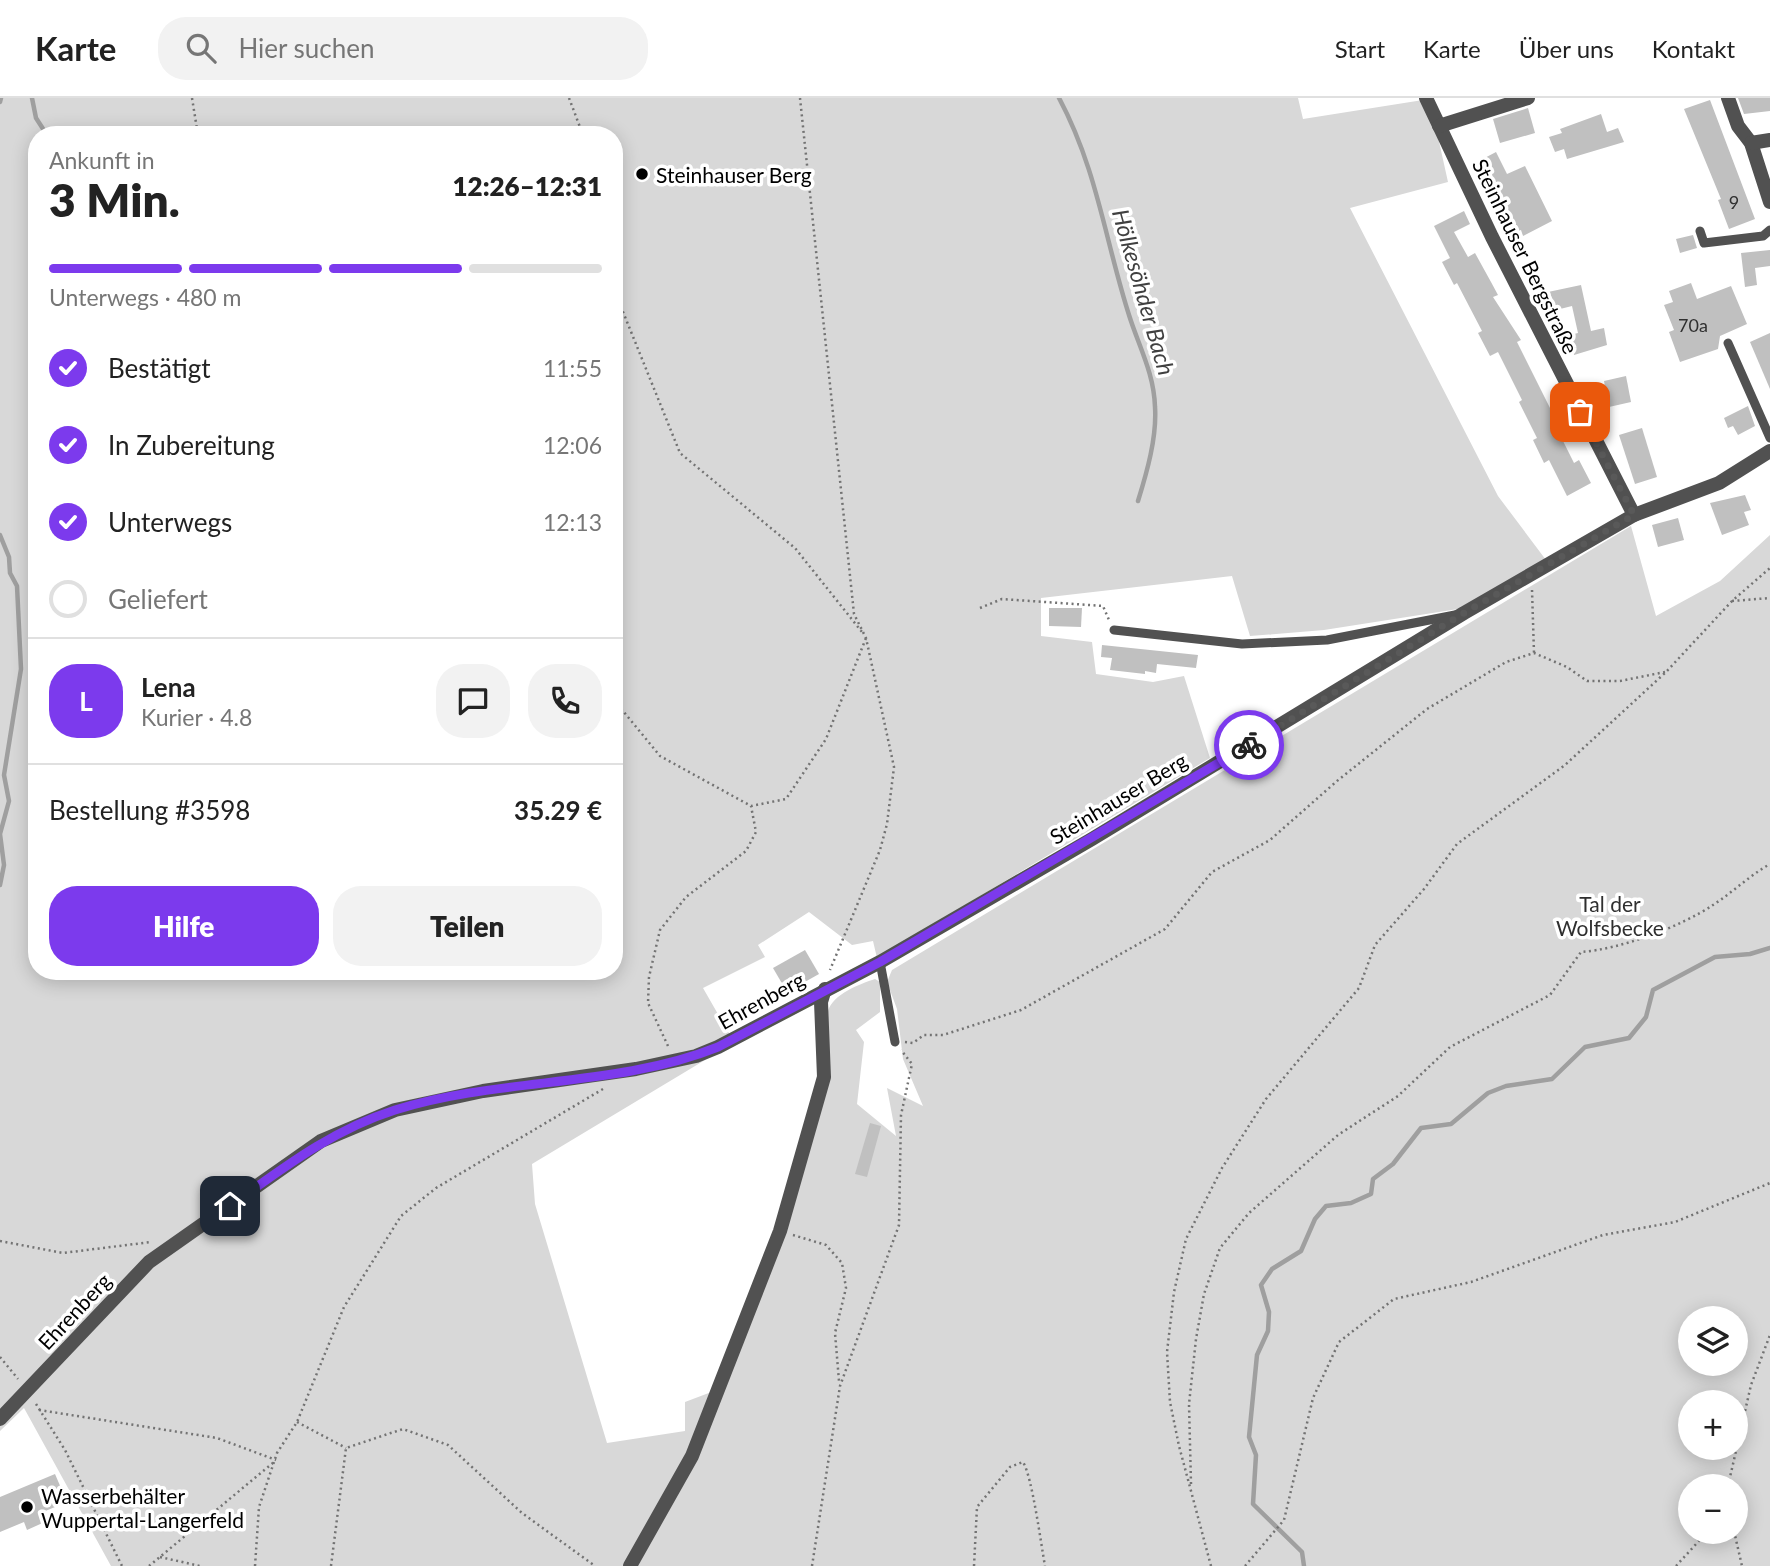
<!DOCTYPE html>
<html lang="de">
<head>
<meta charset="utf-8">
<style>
  body { margin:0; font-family:Lato,sans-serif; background:#f2f2f2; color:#222; height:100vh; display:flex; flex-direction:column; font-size:26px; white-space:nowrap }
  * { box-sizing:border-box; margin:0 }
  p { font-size:23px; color:#767676 }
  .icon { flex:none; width:38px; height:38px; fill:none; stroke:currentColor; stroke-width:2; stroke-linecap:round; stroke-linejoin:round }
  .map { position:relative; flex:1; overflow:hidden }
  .side { position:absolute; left:28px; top:28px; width:595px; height:854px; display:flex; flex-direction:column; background:#fff; border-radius:28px; box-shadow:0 4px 18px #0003 }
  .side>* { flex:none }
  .tools { position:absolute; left:1678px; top:1208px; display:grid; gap:14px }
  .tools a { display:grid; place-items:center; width:70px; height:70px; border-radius:50%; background:#fff; box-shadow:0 4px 18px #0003; font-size:35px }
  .pin { position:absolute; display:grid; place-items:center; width:60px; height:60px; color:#fff; margin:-30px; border-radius:14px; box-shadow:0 4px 10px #0006 }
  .courier { position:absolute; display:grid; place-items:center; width:70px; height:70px; margin:-35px; border:5px solid #7c3aed; border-radius:50%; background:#fff; color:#222; box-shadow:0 2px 9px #0007 }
  .headline em { font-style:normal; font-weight:800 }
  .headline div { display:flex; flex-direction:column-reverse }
  .headline { display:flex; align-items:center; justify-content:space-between; height:119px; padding:0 21px }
  h1 { font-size:46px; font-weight:800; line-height:52px }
  .bar { display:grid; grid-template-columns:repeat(4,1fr); gap:10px 7px; align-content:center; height:84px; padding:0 21px }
  .bar i { height:9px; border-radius:5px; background:#e0e0e0 }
  .bar .selected { background:#7c3aed }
  .bar p { grid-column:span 4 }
  .line { display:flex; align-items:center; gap:18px; padding:0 21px; border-top:2px solid #e0e0e0 }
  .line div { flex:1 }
  .round { display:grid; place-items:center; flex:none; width:74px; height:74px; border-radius:28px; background:#f2f2f2 }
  ol { padding:0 21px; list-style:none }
  li { display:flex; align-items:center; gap:21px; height:77px }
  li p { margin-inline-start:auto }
  li .icon { padding:7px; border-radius:50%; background:#7c3aed; color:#fff; stroke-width:4 }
  li:last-child { color:#767676 }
  li i { width:38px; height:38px; border:4px solid #e0e0e0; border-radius:50% }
  .button { display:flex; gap:14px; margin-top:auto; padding:14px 21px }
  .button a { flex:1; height:80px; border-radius:28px; background:#7c3aed; color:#fff; font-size:28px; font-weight:800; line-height:80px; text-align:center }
  .button a+a { background:#f2f2f2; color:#222 }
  header { display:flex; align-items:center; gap:42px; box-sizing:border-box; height:98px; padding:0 35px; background:#fff; border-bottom:2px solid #e0e0e0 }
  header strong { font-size:33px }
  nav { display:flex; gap:38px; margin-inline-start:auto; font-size:24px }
  .search { width:490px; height:63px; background:#f2f2f2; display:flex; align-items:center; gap:18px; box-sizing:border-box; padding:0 24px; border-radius:28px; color:#767676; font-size:26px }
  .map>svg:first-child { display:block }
  .green { fill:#d8d8d8; fill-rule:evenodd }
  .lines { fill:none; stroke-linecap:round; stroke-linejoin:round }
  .stream { stroke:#9f9f9f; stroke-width:4.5 }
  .building { fill:#c0c0c0 }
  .path { stroke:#737373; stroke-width:2.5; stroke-dasharray:2 3.5; stroke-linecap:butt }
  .lane { stroke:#515151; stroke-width:9 }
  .street { stroke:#515151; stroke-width:14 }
  .done { stroke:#595959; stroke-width:7; stroke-dasharray:0 12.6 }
  .route { stroke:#7c3aed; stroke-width:9 }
  .poi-dot { fill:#000; stroke:#fff; stroke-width:2.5 }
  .labels { text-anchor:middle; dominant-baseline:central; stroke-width:7; stroke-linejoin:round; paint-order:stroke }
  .number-label { font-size:18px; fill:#303030 }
  .poi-label { font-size:21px; fill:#000; stroke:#fff; text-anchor:start }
  .street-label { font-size:21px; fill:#000; stroke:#fff }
  .park-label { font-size:21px; fill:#2f2f2f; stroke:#fff }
  .water-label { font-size:23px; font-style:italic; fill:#404040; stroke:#fff }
</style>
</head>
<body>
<header>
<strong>Karte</strong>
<div class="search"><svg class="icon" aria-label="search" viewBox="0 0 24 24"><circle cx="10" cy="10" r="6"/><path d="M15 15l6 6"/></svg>Hier suchen</div>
<nav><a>Start</a><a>Karte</a><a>Über uns</a><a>Kontakt</a></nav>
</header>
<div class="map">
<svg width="1770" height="1468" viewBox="0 0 1770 1468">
  <rect width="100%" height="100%" fill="#fff"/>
  <!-- green -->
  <path class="green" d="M0,0H1298L1303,21L1423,2L1436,30L1448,84L1350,110L1498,398L1546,462L1458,511L1324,532L1250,538L1232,478L1041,500V538L1092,544L1096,576L1153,584L1184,578L1210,660L877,860L873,843L852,847L809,814L758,847L765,859L703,890L730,937V947L532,1066L535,1106L607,1345L685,1333V1304L714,1293C752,1193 797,1092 823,987C829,964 821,936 828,913C833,896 860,886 875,881L880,884V914L856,932L864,944L857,1006L896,1038L887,990L923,1008L903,961L897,911L887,884L892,872L1631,428L1656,518L1720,483L1770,437V1468H111L24,1310L0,1333ZM37,37H614V873H37ZM1690,1220H1736V1265H1690ZM1690,1304H1736V1349H1690ZM1690,1388H1736V1433H1690Z"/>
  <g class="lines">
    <!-- stream -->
    <g class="stream">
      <path d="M32,0L36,20L47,37"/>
      <path d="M1059,0C1097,71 1105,142 1129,217C1139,249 1154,275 1155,309C1157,339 1147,374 1138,403"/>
      <path d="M0,4L1,0"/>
      <path d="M0,437L9,459L10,475L17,488L21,571L4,677L9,703L0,736L4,767L0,787"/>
      <path d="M1304,1468L1302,1454L1253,1406L1256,1357L1249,1339L1257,1257L1268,1233L1269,1214L1261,1187L1272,1171L1301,1153L1315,1121L1326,1108L1351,1105L1371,1096L1373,1081L1393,1066L1421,1030L1451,1026L1488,995L1506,988L1552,981L1585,949L1629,940L1646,919L1653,892L1715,859L1750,856L1770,850"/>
    </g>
  </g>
  <!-- building -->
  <g class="building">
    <path d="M1738,0H1770V13L1744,16Z"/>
    <path d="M1710,2L1755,121L1729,131L1718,102L1721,101L1684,11Z"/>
    <path d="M1528,10L1535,35L1500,45L1493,21Z"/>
    <path d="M1601,16L1607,34L1618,30L1624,44L1567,61L1564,51L1555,54L1549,39L1562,35L1560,31Z"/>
    <path d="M1496,54L1507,76L1525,68L1552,123L1523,138L1521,132L1515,134L1477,64Z"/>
    <path d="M1464,113L1470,126L1454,134L1468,159L1475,155L1491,184L1498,197L1493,199L1521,242L1517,244L1553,316L1550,317L1574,365L1579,362L1591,385L1567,398L1549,362L1544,365L1533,342L1537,340L1519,304L1522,302L1498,254L1490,258L1478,235L1482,233L1457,185L1454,187L1442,164L1450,160L1434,128Z"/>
    <path d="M1693,137L1697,150L1680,155L1676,141Z"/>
    <path d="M1770,152V168L1755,170L1757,187L1745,189L1741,155Z"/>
    <path d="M1691,185L1697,201L1731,188L1747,226L1720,238L1718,251L1680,264L1669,234L1674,232L1664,207L1673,204L1669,193Z"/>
    <path d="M1581,187L1591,233L1604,230L1607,247L1574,257L1570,237L1578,235L1572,208L1552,213L1548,194Z"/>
    <path d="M1770,235V291L1750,244Z"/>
    <path d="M1626,278L1631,304L1609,309L1604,283Z"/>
    <path d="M1748,308L1755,328L1738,337L1733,328L1728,330L1724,320Z"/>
    <path d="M1642,330L1657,379L1635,386L1619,337Z"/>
    <path d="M1745,397L1751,412L1744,414L1749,427L1722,437L1710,405Z"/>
    <path d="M1678,420L1684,442L1658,449L1652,427Z"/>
    <path d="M1049,510H1082L1081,529L1049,528Z"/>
    <path d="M1102,547L1198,557L1196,570L1157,566L1156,575L1145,573V576L1110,572L1112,560L1101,559Z"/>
    <path d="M805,852L819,876L787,894L773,870Z"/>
    <path d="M870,1025L881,1028L867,1079L855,1076Z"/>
    <path d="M55,1376L67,1404L43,1414L47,1423L27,1432L24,1424L0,1434V1399Z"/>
  </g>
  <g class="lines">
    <!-- path -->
    <g class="path">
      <path d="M192,0L198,37"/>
      <path d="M569,0L583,37"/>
      <path d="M800,0L854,516L866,540L894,669L887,726L880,752L830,872"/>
      <path d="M614,165L619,204L680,355L795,450L862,534"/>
      <path d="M1532,492L1534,555"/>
      <path d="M1732,503L1770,500"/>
      <path d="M980,510L1002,501L1103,508L1109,522"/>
      <path d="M614,602L660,658L751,708L786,701L826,641L866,540"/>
      <path d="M905,944L913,945L924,937H943L1021,912L1165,831L1212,774L1270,742L1337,683L1427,611L1506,564L1534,555L1567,569L1587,583H1620L1665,574"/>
      <path d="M668,948L648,905L649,879L660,832L686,799L746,753L756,734L751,708"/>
      <path d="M793,1137L826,1147L842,1165L846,1190L835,1235L839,1283"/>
      <path d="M0,1143L63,1155L151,1144"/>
      <path d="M0,1259L18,1281"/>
      <path d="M36,1306L65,1352L122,1468"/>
      <path d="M39,1312L217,1340L276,1362"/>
      <path d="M297,1324L346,1350"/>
      <path d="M1191,1386L1189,1306L1196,1241L1204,1196L1220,1150L1249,1115L1338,1037L1398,998L1450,949L1550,897L1581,854C1621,851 1680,829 1713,807C1733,794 1749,778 1770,766"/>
      <path d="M1728,1388L1751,1287L1770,1237"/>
      <path d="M1734,1433L1742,1468"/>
      <path d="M160,1459L200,1468"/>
      <path d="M149,1468L274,1364"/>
      <path d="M255,1468L259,1409L277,1355L297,1324L344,1209L401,1118L436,1090L603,991"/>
      <path d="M331,1468L346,1350L403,1331L448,1347L522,1415L595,1468"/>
      <path d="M812,1468L840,1288L899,1127L901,1017L912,966L901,952"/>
      <path d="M974,1468L977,1409L1010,1369L1023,1364C1032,1378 1041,1446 1045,1468"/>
      <path d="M1211,1468L1179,1348L1170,1304L1167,1254L1174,1194L1186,1141L1222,1070L1266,1001L1359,890L1375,847L1424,791L1457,746L1565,667L1666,574L1732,503L1770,470"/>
      <path d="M1245,1468L1284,1422L1313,1300L1339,1244L1394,1201L1471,1184L1603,1137L1675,1124L1770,1085"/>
      <path d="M1676,1468L1708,1433"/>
    </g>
    <!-- lane -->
    <g class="lane">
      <path d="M1700,133L1704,145L1763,138L1770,132"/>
      <path d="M1728,245L1770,340"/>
      <path d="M1114,532L1242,546L1327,542L1455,517"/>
      <path d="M880,864L895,944"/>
    </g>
    <!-- street -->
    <g class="street">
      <path d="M1426,0L1492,139L1634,417"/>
      <path d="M1728,0L1738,28L1751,45L1770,104"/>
      <path d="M1439,28L1528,0"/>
      <path d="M1751,45L1770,42"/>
      <path d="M0,1321L149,1164L321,1043L395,1012L483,993L636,971L696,958L718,949L880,864L1092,741L1464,515L1634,417L1719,385L1770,353"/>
      <path d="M630,1468L692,1358L780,1133L824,979L821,904L825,891"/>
    </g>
  </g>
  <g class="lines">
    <!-- done -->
    <path class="done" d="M1249,647L1464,515L1634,417L1580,314"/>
    <!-- route -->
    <path class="route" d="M230,1108C283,1070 332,1032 395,1012C499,979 616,990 718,949L880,864L1249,647"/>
  </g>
  <!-- markers -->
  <g class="poi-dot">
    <circle cx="642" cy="76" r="7"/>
    <circle cx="27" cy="1409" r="7"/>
  </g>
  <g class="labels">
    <!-- number labels -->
    <g class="number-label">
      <text x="1734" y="104">9</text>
      <text x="1693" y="227">70a</text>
    </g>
    <!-- poi labels -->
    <g class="poi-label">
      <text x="656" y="76">Steinhauser Berg</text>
      <text x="41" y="1397">Wasserbehälter<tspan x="41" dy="24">Wuppertal-Langerfeld</tspan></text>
    </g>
    <!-- street labels -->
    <g class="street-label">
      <text transform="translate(1526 158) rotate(64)">Steinhauser Bergstraße</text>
      <text transform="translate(1118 700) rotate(-31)">Steinhauser Berg</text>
      <text transform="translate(761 902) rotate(-29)">Ehrenberg</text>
      <text transform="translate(74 1213) rotate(-47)">Ehrenberg</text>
    </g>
    <!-- park labels -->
    <g class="park-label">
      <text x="1610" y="805">Tal der<tspan x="1610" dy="24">Wolfsbecke</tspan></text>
    </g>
    <!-- water labels -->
    <g class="water-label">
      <text transform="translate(1144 194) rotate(74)">Hölkesöhder Bach</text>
    </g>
  </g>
</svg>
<div class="tools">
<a><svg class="icon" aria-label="layers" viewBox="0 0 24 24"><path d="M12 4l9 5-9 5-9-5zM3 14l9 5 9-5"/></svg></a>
<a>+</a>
<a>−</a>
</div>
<div class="pin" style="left:1580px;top:314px;background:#ea580c"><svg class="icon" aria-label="bag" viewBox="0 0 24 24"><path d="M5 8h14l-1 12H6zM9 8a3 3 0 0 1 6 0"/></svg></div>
<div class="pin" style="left:230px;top:1108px;background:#1f2937"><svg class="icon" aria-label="home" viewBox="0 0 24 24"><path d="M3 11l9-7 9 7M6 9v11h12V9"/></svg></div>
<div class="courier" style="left:1249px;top:647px"><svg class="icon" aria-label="bike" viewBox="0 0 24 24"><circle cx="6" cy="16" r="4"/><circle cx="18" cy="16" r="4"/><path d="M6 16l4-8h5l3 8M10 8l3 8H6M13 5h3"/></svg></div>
<section class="side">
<div class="headline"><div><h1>3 Min.</h1><p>Ankunft in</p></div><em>12:26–12:31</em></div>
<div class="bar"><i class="selected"></i><i class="selected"></i><i class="selected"></i><i></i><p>Unterwegs · 480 m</p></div>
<ol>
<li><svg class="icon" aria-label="check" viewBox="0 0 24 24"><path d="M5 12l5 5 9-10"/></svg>Bestätigt<p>11:55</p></li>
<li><svg class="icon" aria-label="check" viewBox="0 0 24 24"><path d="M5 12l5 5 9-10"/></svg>In Zubereitung<p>12:06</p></li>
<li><svg class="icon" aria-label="check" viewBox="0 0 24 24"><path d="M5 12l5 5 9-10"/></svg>Unterwegs<p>12:13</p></li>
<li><i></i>Geliefert</li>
</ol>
<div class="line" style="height:126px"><b class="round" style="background:#7c3aed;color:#fff">L</b><div><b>Lena</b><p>Kurier · 4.8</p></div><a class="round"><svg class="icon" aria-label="chat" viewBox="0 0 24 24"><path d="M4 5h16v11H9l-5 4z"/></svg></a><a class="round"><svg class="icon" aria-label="phone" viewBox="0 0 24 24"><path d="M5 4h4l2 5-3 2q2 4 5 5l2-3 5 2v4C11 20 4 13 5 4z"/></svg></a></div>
<div class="line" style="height:91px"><div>Bestellung #3598</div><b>35.29 €</b></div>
<div class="button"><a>Hilfe</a><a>Teilen</a></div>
</section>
</div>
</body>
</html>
